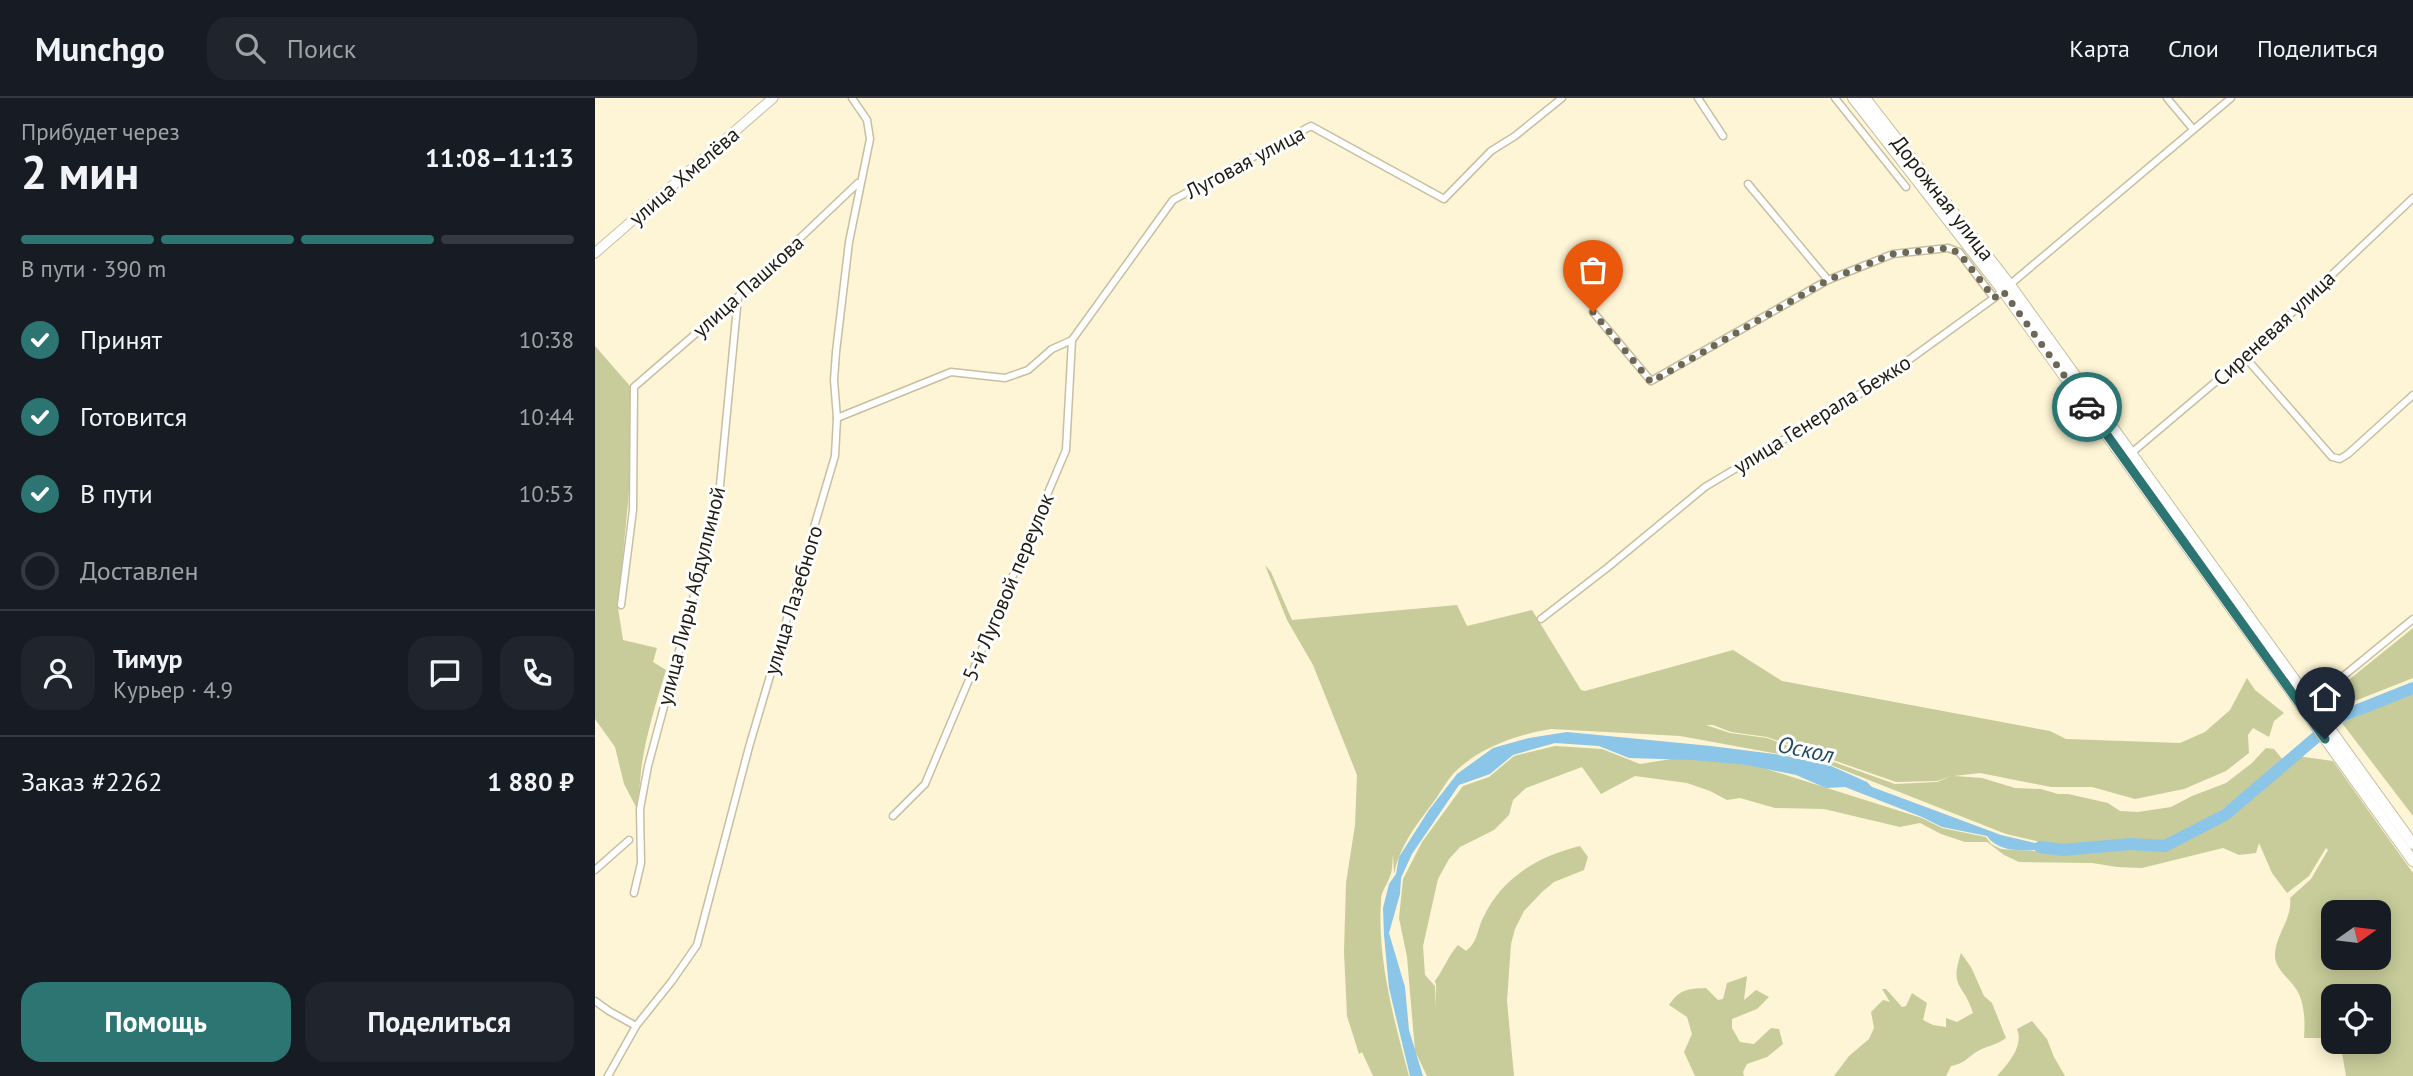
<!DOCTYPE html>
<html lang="ru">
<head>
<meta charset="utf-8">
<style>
  body { margin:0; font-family:"PT Sans",sans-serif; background:#20242c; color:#f1f3f6; height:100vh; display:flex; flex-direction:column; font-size:26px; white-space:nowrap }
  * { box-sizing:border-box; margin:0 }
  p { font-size:23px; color:#9ea1a6 }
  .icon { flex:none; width:38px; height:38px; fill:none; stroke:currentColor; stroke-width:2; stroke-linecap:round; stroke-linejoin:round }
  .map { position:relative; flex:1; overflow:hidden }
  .drawer { display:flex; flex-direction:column; background:#171b24; width:595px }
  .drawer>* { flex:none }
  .needle { width:46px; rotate:76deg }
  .controls { position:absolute; left:1726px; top:802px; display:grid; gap:14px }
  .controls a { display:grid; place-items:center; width:70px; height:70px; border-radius:14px; background:#171b24; box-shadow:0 4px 18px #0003; font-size:35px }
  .pin { position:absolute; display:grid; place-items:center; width:60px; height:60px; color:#fff; margin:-72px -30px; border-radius:50% 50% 50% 0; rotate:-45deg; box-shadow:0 0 7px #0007 }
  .pin .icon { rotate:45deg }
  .courier { position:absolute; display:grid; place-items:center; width:70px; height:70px; margin:-35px; border:5px solid #2c7572; border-radius:50%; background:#fff; color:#222; box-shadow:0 2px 9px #0007 }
  .headline em { font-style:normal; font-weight:700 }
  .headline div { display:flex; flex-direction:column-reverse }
  .headline { display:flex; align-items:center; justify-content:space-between; height:119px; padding:0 21px }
  h1 { font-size:46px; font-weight:700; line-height:52px }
  .bar { display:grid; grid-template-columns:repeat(4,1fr); gap:10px 7px; align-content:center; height:84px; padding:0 21px }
  .bar i { height:9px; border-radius:5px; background:#363941 }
  .bar .on { background:#2c7572 }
  .bar p { grid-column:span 4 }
  .line { display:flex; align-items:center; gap:18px; padding:0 21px; border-top:2px solid #363941 }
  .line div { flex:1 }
  .round { display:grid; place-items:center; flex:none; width:74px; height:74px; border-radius:21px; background:#20242c }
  ol { padding:0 21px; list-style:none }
  li { display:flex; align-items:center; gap:21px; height:77px }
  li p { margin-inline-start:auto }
  li .icon { padding:7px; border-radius:50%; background:#2c7572; color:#fff; stroke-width:4 }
  li:last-child { color:#9ea1a6 }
  li i { width:38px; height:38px; border:4px solid #363941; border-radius:50% }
  .action { display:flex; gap:14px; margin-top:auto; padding:14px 21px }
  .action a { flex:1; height:80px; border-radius:21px; background:#2c7572; color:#fff; font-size:28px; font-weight:700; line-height:80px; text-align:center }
  .action a+a { background:#20242c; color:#f1f3f6 }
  header { display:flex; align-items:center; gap:42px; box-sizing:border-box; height:98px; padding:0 35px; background:#171b24; border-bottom:2px solid #363941 }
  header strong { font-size:33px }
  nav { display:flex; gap:38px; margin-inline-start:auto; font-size:24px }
  .search { width:490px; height:63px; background:#20242c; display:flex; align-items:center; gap:18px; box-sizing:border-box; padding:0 24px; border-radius:21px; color:#9ea1a6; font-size:26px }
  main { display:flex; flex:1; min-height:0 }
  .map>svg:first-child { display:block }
  .green { fill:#c7cc9a; fill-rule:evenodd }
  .water { fill:#8bc5e7 }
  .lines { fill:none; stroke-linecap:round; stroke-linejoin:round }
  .river { stroke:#8bc5e7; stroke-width:12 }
  .street-casing { stroke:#c7bfa1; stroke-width:9 }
  .secondary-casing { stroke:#c7bfa1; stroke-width:11 }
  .primary-casing { stroke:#c7bfa1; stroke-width:12 }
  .street { stroke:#fff; stroke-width:6 }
  .secondary { stroke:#fff; stroke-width:9 }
  .primary { stroke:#fff; stroke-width:10 }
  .done { stroke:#6d6856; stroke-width:7; stroke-dasharray:0 12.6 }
  .route { stroke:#2c7572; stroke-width:9 }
  .labels { text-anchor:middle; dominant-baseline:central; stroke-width:6; stroke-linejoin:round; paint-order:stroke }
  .street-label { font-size:21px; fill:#1f1c11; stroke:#fff }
  .water-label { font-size:23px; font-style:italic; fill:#1d4a63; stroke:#fff }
</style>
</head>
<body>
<header>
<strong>Munchgo</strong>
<div class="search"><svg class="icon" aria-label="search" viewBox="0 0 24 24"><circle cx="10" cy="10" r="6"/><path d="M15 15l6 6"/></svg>Поиск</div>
<nav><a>Карта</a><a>Слои</a><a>Поделиться</a></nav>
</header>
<main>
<section class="drawer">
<div class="headline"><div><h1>2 мин</h1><p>Прибудет через</p></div><em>11:08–11:13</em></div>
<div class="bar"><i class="on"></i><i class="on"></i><i class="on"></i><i></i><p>В пути · 390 m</p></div>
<ol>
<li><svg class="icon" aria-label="check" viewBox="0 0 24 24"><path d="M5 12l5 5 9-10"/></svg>Принят<p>10:38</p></li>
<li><svg class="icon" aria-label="check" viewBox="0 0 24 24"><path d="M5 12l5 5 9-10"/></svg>Готовится<p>10:44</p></li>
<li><svg class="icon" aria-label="check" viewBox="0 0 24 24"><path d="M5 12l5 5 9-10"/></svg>В пути<p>10:53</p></li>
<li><i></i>Доставлен</li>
</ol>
<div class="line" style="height:126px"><a class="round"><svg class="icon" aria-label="person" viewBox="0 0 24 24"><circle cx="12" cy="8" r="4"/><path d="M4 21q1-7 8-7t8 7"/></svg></a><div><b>Тимур</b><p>Курьер · 4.9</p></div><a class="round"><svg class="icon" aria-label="chat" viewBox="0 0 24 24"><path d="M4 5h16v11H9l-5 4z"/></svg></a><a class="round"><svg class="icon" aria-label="phone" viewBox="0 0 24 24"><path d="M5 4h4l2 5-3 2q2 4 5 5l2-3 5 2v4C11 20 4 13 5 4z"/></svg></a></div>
<div class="line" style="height:91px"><div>Заказ #2262</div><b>1 880 ₽</b></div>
<div class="action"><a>Помощь</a><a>Поделиться</a></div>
</section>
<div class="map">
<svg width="1818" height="978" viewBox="0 0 1818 978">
  <rect width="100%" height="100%" fill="#fdf5d5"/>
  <!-- green -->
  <g class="green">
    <path d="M0,248L35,288V383L23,510L28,542L62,550L58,564L71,572C62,602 52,633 47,665C45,680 45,694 41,709L29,686L20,649L0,621Z"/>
    <path d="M670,467L676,474L697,522L862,507L872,528L937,512L986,592L990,593L1138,552L1187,583L1455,633L1471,641L1585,645L1610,634L1635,612L1652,580L1660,592L1689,615L1679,623L1674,639L1658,630L1653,637L1654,655L1631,673L1589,691L1540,701L1497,689H1456L1385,675L1359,678L1387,680L1420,690L1446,691L1463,696H1473L1513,705L1525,713L1543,714L1576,709L1597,698L1631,685L1657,665L1671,650L1679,651L1688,662L1623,715L1569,744L1537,743L1475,748L1445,744L1411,736L1228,664L1085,638L956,631C924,636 887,649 863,671C851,682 844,698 834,710C819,730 804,750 799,776L798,757C797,764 798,772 795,778C792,788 786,792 786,803C782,861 799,922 814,978H778L767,954L764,956L752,918L749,854L751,785L760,727L762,677L718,567L692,522ZM1111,627H1118L1136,634L1172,639L1301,684L1342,683L1356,678L1342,684L1300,686L1172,640L1135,635Z"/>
    <path d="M1818,530V580L1737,612L1749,591L1745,589Z"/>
    <path d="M1818,594V718L1747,625Z"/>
    <path d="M960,648L1007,651L1045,666L1089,659L1162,668L1327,720L1347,730L1391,739L1396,746L1406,751L1436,753L1468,754L1535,749L1571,750L1631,719L1702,658L1738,663L1818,775V978H1751L1747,955L1738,943H1783V898H1738V943L1735,940H1709C1710,926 1710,910 1704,896C1698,883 1681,873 1680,859C1679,838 1698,821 1695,800L1716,781L1733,752L1731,750L1714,778L1692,795L1677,775L1664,745L1661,755L1644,757L1628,750L1547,770L1522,769L1497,765L1424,764L1409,757L1392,744H1370L1346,736L1325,725L1305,729L1229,711L1180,710L1145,700L1132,702L1115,693L1092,685L1040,678L1006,696L987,669L931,690L918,702L914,717L899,732L865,749L854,761L843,781L828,848L830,877L840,888L841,910V888L845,906L840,883C849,871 853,858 863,847L871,853C883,844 882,832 888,820C907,779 944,758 985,748L993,759L989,772L959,784L947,794L929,813L920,831L916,846L912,903L919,978H832L820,953L812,859L804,820L808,781L827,744L868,688L894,679L919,658ZM1738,814H1783V859H1738Z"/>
    <path d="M1366,855L1376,869L1389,898L1397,905L1411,940C1402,947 1392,948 1383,953C1371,960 1371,965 1356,968L1351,978H1239L1254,958L1274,941L1279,930L1276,914L1288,902L1295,904L1287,891H1291L1307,909L1311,908L1317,895L1332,905L1328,922L1338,927L1351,929V920L1362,924L1378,915C1369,885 1354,891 1366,855Z"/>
    <path d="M1152,878L1149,902L1161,892L1174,899L1162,911L1137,921V930L1145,944L1159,946L1176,930L1184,931L1188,946L1172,959L1152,966L1148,974L1149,978H1100L1089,954L1097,936L1092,919L1074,907C1085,891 1092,891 1111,890L1123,902L1128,901L1132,885Z"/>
    <path d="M1437,923L1452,941L1459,959L1470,978H1402C1413,966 1429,948 1422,931Z"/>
  </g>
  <!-- water -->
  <path class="water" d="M972,634L1116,648L1187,657L1236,668L1272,684L1277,689L1406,737L1462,750C1441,752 1405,758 1392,738L1347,729L1327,719L1250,689L1231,690L1201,677L1152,667L1098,662L1034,660L1004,648L960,645L918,657L895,676L864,687L817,756L806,780L805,796L794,835L810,889L814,932L828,978H815L794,890L789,837L788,810L794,786L801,776L804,759L834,712L862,676L898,650L934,640Z"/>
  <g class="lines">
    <!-- river -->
    <path class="river" d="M1445,749L1468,752L1535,746L1570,748L1630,717L1745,619L1818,590"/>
    <!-- street casing -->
    <g class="street-casing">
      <g id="street">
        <path d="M1103,0L1128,38"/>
        <path d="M1240,0L1311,89"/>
        <path d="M1572,0L1598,31"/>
        <path d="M1153,86L1233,182"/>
        <path d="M998,214L1056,283L1233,182L1298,156L1353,150L1364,154L1399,200"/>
        <path d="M1650,259L1737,359L1745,361L1753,356L1818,297"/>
        <path d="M242,320L356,274L410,280L433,272L457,251L477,242L578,102L716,28L849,101L896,53L920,38L967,0"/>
        <path d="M1534,357L1650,259L1818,100"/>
        <path d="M26,507L38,412L39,289L143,199L263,85"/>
        <path d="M946,521L1012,470L1110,389L1278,288L1399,200L1636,0"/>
        <path d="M1746,580L1818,521"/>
        <path d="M298,718L330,686L471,352L477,242"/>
        <path d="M0,772L34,742"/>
        <path d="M39,795L46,765L45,711L53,668L123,408L143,199"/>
        <path d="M0,903L14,913L41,928"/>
        <path d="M13,978L41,928L77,883L102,847L154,649L240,358L242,320L239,282L241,254L254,144L275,41L272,22L257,0"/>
      </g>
    </g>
    <!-- secondary casing -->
    <g class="secondary-casing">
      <path id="secondary" d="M0,155L178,0"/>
    </g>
    <!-- primary casing -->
    <g class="primary-casing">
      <g id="primary">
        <path d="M1258,0L1408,193L1818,763"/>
        <path d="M1270,0L1415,187L1818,746"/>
      </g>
    </g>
    <!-- street -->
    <use href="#street" class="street"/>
    <!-- secondary -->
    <use href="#secondary" class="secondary"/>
    <!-- primary -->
    <use href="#primary" class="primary"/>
  </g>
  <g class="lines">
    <!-- done -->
    <path class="done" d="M998,214L1056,284L1233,182L1298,156L1353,150L1364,155L1399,200L1408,193L1492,309"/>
    <!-- route -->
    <path class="route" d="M1492,309L1730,641"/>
  </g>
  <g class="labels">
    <!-- street labels -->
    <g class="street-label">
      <text transform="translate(650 64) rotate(-28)">Луговая улица</text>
      <text transform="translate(89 78) rotate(-41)">улица Хмелёва</text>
      <text transform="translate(1348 100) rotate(52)">Дорожная улица</text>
      <text transform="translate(153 188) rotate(-42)">улица Пашкова</text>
      <text transform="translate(1679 230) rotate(-43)">Сиреневая улица</text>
      <text transform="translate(1227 316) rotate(-32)">улица Генерала Бежко</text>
      <text transform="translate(413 489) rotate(-67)">5-й Луговой переулок</text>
      <text transform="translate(96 498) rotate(-76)">улица Лиры Абдуллиной</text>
      <text transform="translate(198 502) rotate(-73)">улица Лазебного</text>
    </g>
    <!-- water labels -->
    <g class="water-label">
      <text transform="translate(1211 651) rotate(12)">Оскол</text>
    </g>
  </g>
</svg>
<div class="controls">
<a><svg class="needle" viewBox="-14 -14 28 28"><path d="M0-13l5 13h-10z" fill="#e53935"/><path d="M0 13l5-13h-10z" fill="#9ea1a6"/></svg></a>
<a><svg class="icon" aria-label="locate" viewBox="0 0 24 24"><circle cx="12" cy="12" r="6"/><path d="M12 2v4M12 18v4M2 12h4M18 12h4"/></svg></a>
</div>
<div class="pin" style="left:998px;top:214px;background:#ea580c"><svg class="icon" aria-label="bag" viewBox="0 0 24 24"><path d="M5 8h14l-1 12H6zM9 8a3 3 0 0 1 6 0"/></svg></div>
<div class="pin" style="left:1730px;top:641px;background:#1f2937"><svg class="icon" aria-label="home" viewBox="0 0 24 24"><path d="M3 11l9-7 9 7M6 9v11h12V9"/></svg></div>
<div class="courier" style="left:1492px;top:309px"><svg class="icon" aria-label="car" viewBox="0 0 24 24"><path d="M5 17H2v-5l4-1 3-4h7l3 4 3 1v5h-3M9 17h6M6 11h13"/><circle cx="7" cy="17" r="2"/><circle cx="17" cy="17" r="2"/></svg></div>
</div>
</main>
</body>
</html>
